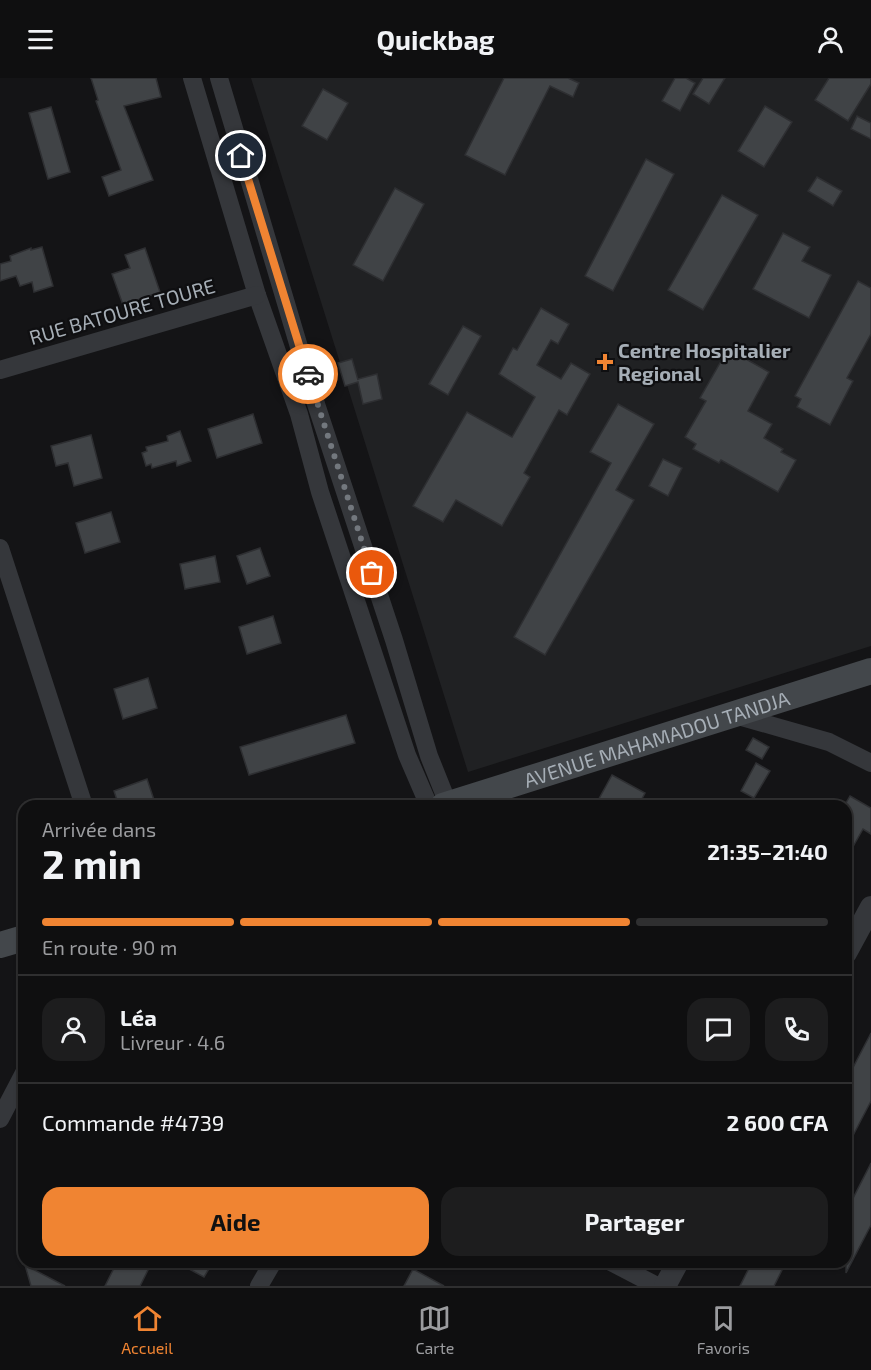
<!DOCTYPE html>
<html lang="fr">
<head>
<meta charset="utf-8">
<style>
  body { margin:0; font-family:"Exo 2",sans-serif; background:#1d1d1e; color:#f1f3f6; height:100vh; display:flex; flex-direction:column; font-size:22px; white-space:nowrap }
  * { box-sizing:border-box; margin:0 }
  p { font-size:20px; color:#9b9c9f }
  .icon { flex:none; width:33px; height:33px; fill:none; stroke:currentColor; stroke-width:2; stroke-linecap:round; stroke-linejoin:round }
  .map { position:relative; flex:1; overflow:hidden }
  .sheet { position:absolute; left:18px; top:722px; width:834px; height:468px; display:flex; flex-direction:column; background:#0f0f10; border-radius:18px; box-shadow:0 2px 4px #0004,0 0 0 2px #2f2f30 }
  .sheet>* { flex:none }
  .pin { position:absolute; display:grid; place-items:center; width:51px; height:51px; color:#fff; margin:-26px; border:3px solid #fff; border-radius:50%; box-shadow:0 2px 6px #0007 }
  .courier { position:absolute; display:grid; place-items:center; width:60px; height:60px; margin:-30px; border:4px solid #f08432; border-radius:50%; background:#fff; color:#222; box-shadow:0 2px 8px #0007 }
  .overview em { font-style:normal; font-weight:700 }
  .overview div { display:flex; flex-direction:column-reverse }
  .overview { display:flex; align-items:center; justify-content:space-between; height:102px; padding:0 24px }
  h1 { font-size:39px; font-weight:700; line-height:45px }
  .bar { display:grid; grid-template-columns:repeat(4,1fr); gap:9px 6px; align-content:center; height:72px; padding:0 24px }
  .bar i { height:8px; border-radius:4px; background:#2f2f30 }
  .bar .selected { background:#f08432 }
  .bar p { grid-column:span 4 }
  .line { display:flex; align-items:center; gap:15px; padding:0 24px; border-top:2px solid #2f2f30 }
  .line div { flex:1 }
  .round { display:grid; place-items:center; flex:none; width:63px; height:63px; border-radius:18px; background:#1d1d1e }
  .cta { display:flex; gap:12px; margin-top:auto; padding:12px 24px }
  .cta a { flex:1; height:69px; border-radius:18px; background:#f08432; color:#111; font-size:24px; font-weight:700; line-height:69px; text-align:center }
  .cta a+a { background:#1d1d1e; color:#f1f3f6 }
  header { display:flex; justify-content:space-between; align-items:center; height:78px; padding:0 24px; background:#0f0f10; font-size:27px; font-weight:700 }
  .tab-bar { display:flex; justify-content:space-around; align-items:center; height:84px; border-top:2px solid #2f2f30; background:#0f0f10; font-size:16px; color:#9b9c9f }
  .tab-bar a { display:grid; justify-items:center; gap:3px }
  .tab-bar .selected { color:#f08432 }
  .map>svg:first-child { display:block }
  .built { fill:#202123 }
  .building { fill:#404346; stroke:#2e2f32; stroke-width:1.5 }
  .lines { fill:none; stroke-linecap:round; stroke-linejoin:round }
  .minor { stroke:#35373b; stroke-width:18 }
  .tertiary { stroke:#35373b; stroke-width:22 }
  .secondary { stroke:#43474b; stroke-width:26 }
  .done { stroke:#73787e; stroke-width:6; stroke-dasharray:0 10.8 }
  .route { stroke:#f08432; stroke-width:8 }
  .poi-dot { fill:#f08432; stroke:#0f0f11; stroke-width:2 }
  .labels { text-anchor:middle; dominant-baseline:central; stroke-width:4.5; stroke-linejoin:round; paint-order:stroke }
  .street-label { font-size:20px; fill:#a6aeb6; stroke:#0f0f11 }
  .poi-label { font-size:20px; font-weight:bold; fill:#a6aeb6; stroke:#0f0f11; text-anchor:start }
</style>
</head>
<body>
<header><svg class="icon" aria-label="menu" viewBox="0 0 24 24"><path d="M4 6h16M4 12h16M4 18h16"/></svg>Quickbag<svg class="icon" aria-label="person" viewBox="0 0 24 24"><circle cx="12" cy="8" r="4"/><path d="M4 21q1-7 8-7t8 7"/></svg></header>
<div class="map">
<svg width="871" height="1208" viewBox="0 0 871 1208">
  <rect width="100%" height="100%" fill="#141416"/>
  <!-- built -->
  <path class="built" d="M251,0H871V568L468,694Z"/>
  <!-- building -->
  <g class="building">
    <path d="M91,0H156L161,19L124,28L153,102L109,118L102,99L121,92L96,23L98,22Z"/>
    <path d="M504,0H568L579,5L573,19L550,8L505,97L465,77Z"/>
    <path d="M675,0H686L695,5L680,33L662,23Z"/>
    <path d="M703,0H725L709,26L693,16Z"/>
    <path d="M829,0H871V6L848,43L815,22Z"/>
    <path d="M323,11L348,25L327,62L302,48Z"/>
    <path d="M765,28L792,44L764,89L738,73Z"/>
    <path d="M51,29L70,94L48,101L29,35Z"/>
    <path d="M857,38L871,45V61L851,51Z"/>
    <path d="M646,81L674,96L613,213L585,198Z"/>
    <path d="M817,99L842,113L833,128L808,113Z"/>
    <path d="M395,110L424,126L383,203L353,187Z"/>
    <path d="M722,117L758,137L703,232L668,212Z"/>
    <path d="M783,155L810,169L802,183L831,197L809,240L753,211Z"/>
    <path d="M42,169L53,208L34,214L32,204L20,208L16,198L0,203V186L11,183L10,178L31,170V172Z"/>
    <path d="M145,170L160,214L123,227L112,196L130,190L125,177Z"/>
    <path d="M858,203L871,210V256L847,300L853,303L830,347L797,329L801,321L795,318Z"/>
    <path d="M541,230L569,246L558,266L551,262L537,287L561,301L571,285L590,296L567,337L559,332L524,395L530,399L502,448L456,422L443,444L413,428L467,334L512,359L535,319L499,296L513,270L517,272Z"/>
    <path d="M463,248L481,258L448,317L429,306Z"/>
    <path d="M728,271L769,294L748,333L772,346L764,360L783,371L781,374L796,382L778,414L721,382L719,385L693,371L696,366L685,359L706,323L700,320Z"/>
    <path d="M352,281L358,302V301L377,296L382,321L363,326L358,304L345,308L338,285Z"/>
    <path d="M618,326L654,346L616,412L634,422L545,577L514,559L611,385L590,374Z"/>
    <path d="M253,336L262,365L217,380L208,351Z"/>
    <path d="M180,353L191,383L177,388L176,383L152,390L151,386L146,388L142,375L147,373L146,369L168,363L167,358Z"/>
    <path d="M91,357L102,400L74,408L68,385L56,388L51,368Z"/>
    <path d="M663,381L682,390L668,418L649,408Z"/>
    <path d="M111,434L120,464L85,475L76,445Z"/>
    <path d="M260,470L270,498L247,506L237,478Z"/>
    <path d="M215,478L220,504L185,511L180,486Z"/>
    <path d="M273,538L281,565L247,576L239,549Z"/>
    <path d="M148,600L157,630L123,641L114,611Z"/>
    <path d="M346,637L355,665L249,697L240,669Z"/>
    <path d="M753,660L769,669L762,681L746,672Z"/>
    <path d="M756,685L770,693L754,720L741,713Z"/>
    <path d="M612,697L645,715L638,728H595Z"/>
    <path d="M147,701L156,728H119L114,713Z"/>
    <path d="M850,718L871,730V756L863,751L846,781V725Z"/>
    <path d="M871,955V1023L846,1071V1003Z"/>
    <path d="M871,1085V1147L846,1195V1134Z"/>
    <path d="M117,1184H152L140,1208H105Z"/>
    <path d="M176,1184H213L204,1199Z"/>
    <path d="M752,1184H786L774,1208H740Z"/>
    <path d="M25,1187L65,1208H31Z"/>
    <path d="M413,1191L444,1208H404Z"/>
  </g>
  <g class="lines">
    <!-- minor -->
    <g class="minor">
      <path d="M192,0L257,217L299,336L320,414L407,677L429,728"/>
      <path d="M219,0L316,326L394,562L429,678L449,728"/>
      <path d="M0,292L257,217"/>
      <path d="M0,470L84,728"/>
      <path d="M735,637L829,664L871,685"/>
      <path d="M0,1041L24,995"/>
      <path d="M611,1184L657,1208"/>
      <path d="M259,1208L273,1184"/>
    </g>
    <!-- tertiary -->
    <g class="tertiary">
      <path d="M846,875L871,829"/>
      <path d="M665,1208L678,1184"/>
    </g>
    <!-- secondary -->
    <g class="secondary">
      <path id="s1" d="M443,728L871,593"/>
      <path d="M0,867L24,860"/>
    </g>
  </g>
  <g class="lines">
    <!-- done -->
    <path class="done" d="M308,296L372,495"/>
    <!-- route -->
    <path class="route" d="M241,78L308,296"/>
  </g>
  <!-- markers -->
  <path class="poi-dot" d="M602 275h6v6h6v6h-6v6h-6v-6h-6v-6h6z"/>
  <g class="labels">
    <!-- street labels -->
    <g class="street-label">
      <text transform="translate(122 233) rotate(-16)">RUE BATOURE TOURE</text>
      <text stroke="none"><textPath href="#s1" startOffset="224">AVENUE MAHAMADOU TANDJA</textPath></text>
    </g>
    <!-- poi labels -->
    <g class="poi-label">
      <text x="618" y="272">Centre Hospitalier<tspan x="618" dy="23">Regional</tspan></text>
    </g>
  </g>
</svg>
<div class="pin" style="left:372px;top:495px;background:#ea580c"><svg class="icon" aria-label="bag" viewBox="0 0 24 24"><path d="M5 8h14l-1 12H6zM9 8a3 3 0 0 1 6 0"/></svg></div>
<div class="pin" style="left:241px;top:78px;background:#1f2937"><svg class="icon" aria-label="home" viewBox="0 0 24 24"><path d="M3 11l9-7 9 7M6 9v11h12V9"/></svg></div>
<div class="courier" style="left:308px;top:296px"><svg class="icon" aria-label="car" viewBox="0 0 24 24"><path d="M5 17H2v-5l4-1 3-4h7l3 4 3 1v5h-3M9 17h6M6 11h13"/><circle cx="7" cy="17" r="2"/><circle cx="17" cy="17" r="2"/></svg></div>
<section class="sheet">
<div class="overview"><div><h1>2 min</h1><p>Arrivée dans</p></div><em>21:35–21:40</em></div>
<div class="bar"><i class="selected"></i><i class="selected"></i><i class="selected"></i><i></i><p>En route · 90 m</p></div>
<div class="line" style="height:108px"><a class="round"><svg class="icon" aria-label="person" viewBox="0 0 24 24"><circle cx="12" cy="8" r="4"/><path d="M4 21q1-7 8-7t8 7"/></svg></a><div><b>Léa</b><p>Livreur · 4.6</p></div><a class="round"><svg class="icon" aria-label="chat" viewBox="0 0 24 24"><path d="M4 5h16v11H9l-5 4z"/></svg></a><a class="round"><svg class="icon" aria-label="phone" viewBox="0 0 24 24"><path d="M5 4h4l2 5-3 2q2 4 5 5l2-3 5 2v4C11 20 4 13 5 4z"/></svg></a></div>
<div class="line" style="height:78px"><div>Commande #4739</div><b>2 600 CFA</b></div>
<div class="cta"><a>Aide</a><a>Partager</a></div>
</section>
</div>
<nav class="tab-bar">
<a class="selected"><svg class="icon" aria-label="home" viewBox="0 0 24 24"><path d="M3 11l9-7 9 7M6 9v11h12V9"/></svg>Accueil</a>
<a><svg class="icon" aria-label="map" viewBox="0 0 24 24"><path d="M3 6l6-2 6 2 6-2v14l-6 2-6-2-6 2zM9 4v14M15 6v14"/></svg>Carte</a>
<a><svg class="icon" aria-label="saved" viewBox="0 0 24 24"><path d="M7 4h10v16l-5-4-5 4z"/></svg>Favoris</a>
</nav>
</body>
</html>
